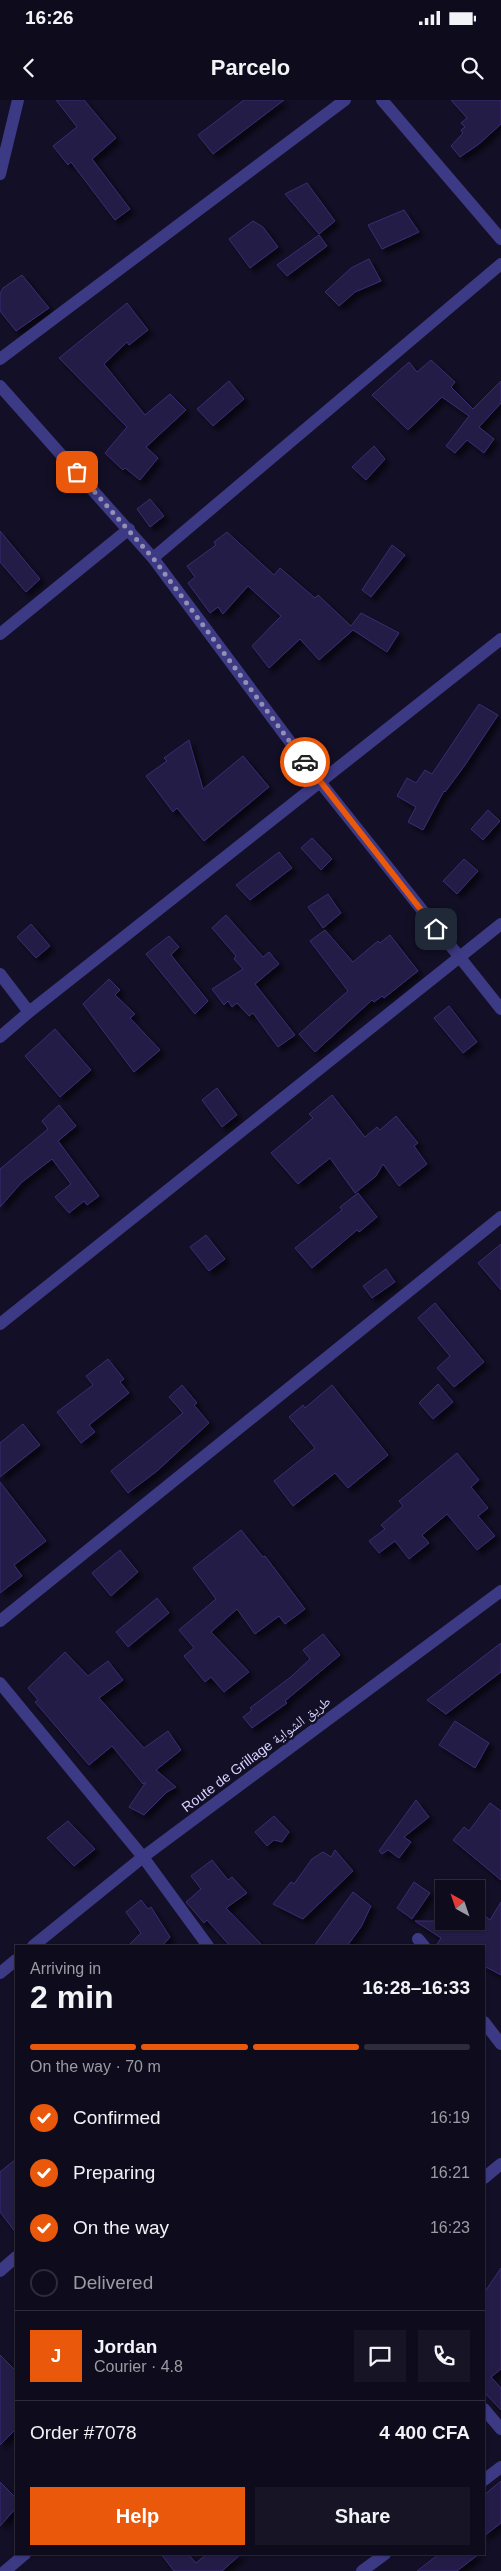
<!DOCTYPE html>
<html lang="en">
<head>
<meta charset="utf-8">
<style>
  body { margin:0; font-family:Arial,"Noto Naskh Arabic",sans-serif; background:#171425; color:#f1f3f6; height:100vh; display:flex; flex-direction:column; font-size:19px; white-space:nowrap }
  * { box-sizing:border-box; margin:0 }
  p { font-size:16px; color:#9b9ba3 }
  .icon { flex:none; width:28px; height:28px; fill:none; stroke:currentColor; stroke-width:2; stroke-linecap:round; stroke-linejoin:round }
  .map { position:relative; flex:1; overflow:hidden }
  .side { position:absolute; left:15px; top:1845px; width:470px; height:610px; display:flex; flex-direction:column; background:#0e0b1c; border-radius:0px; box-shadow:0 1px 4px #0004,0 0 0 1px #2e2b3b }
  .side>* { flex:none }
  .needle { width:32px; rotate:320deg }
  .controls { position:absolute; left:435px; top:1780px; display:grid; gap:10px }
  .controls a { display:grid; place-items:center; width:50px; height:50px; border-radius:0px; background:#0e0b1c; box-shadow:0 1px 4px #0004,0 0 0 1px #2e2b3b; font-size:25px }
  .pin { position:absolute; display:grid; place-items:center; width:42px; height:42px; color:#fff; margin:-21px; border-radius:10px; box-shadow:0 2px 8px #0006 }
  .courier { position:absolute; display:grid; place-items:center; width:50px; height:50px; margin:-25px; border:4px solid #ea580c; border-radius:50%; background:#fff; color:#222; box-shadow:0 1px 6px #0007 }
  .summary em { font-style:normal; font-weight:800 }
  .summary div { display:flex; flex-direction:column-reverse }
  .summary { display:flex; align-items:center; justify-content:space-between; height:85px; padding:0 15px }
  h1 { font-size:32px; font-weight:800; line-height:38px }
  .bar { display:grid; grid-template-columns:repeat(4,1fr); gap:8px 5px; align-content:center; height:60px; padding:0 15px }
  .bar i { height:6px; border-radius:4px; background:#2e2b3b }
  .bar .active { background:#ea580c }
  .bar p { grid-column:span 4 }
  .line { display:flex; align-items:center; gap:12px; padding:0 15px; border-top:1px solid #2e2b3b }
  .line div { flex:1 }
  .round { display:grid; place-items:center; flex:none; width:52px; height:52px; border-radius:0px; background:#171425 }
  ol { padding:0 15px; list-style:none }
  li { display:flex; align-items:center; gap:15px; height:55px }
  li p { margin-inline-start:auto }
  li .icon { padding:5px; border-radius:50%; background:#ea580c; color:#fff; stroke-width:4 }
  li:last-child { color:#9b9ba3 }
  li i { width:28px; height:28px; border:2px solid #2e2b3b; border-radius:50% }
  .cta { display:flex; gap:10px; margin-top:auto; padding:10px 15px }
  .cta a { flex:1; height:58px; border-radius:0px; background:#ea580c; color:#fff; font-size:20px; font-weight:800; line-height:58px; text-align:center }
  .cta a+a { background:#171425; color:#f1f3f6 }
  .status { display:flex; justify-content:space-between; align-items:center; height:35px; padding:0 25px; background:#0e0b1c; direction:ltr }
  .status svg { height:14px; fill:currentColor }
  header { display:flex; justify-content:space-between; align-items:center; height:65px; padding:0 15px; background:#0e0b1c; font-size:22px; font-weight:800 }
  .map>svg:first-child { display:block }
  .building { fill:#241b47; stroke:#3b2d73; filter:url(#shadow) }
  .lines { fill:none; stroke-linecap:round; stroke-linejoin:round }
  .minor { stroke:#3d3a85; stroke-width:12 }
  .done { stroke:#948fb3; stroke-width:5; stroke-dasharray:0 9 }
  .route { stroke:#ea580c; stroke-width:6 }
  .labels { text-anchor:middle; dominant-baseline:central; stroke-width:5; stroke-linejoin:round; paint-order:stroke }
  .street-label { font-size:14px; fill:#d9d4ff; stroke:#130f26 }
</style>
</head>
<body>
<div class="status"><b>16:26</b><svg viewBox="0 0 49 12"><path d="M0 12V9h3v3zM5 12V6h3v6zM10 12V3h3v9zM15 12V0h3v12zM26 1h20v11H26zM47 4h2v5h-2z"/></svg></div>
<header><svg class="icon" aria-label="back" viewBox="0 0 24 24"><path d="M15 5l-7 7 7 7"/></svg>Parcelo<svg class="icon" aria-label="search" viewBox="0 0 24 24"><circle cx="10" cy="10" r="6"/><path d="M15 15l6 6"/></svg></header>
<div class="map">
<svg width="501" height="2471" viewBox="0 0 501 2471">
  <defs>
    <filter id="shadow"><feDropShadow dx="4.5" dy="4.5" stdDeviation="2.5" flood-color="#0009"/></filter>
  </defs>
  <rect width="100%" height="100%" fill="#130f26"/>
  <!-- building -->
  <g class="building">
    <path d="M56,0H84L116,38L92,59L130,109L115,120L71,62L68,65L53,46L77,27Z"/>
    <path d="M244,0H284L213,54L198,35Z"/>
    <path d="M451,0H501V24L479,44L460,57L451,46L463,33L461,30L465,27L461,23L467,18Z"/>
    <path d="M307,83L335,121L319,134L285,94Z"/>
    <path d="M404,110L419,132L382,149L368,125Z"/>
    <path d="M253,121L263,127L278,147L250,168L229,139Z"/>
    <path d="M319,135L327,146L287,176L277,165Z"/>
    <path d="M369,159L381,181L355,192L339,206L325,192L351,168Z"/>
    <path d="M22,175L49,208L16,231L0,211V194L3,188Z"/>
    <path d="M127,203L148,230L129,245L127,242L104,264L145,315L170,294L186,310L146,347L158,358L140,380L125,368L123,370L105,353L127,327L59,258Z"/>
    <path d="M431,260L455,282L451,287L473,309L501,281V303L479,327L494,339L484,353L467,340L455,353L446,346L469,316L442,297L408,330L372,295L409,262L417,272Z"/>
    <path d="M229,281L244,299L213,326L197,309Z"/>
    <path d="M374,346L385,359L366,380L352,367Z"/>
    <path d="M150,399L164,416L150,427L137,409Z"/>
    <path d="M0,431L40,479L26,492L0,462Z"/>
    <path d="M227,432L274,475L280,468L315,498L318,495L351,526L361,513L399,533L387,552L353,530L319,560L300,539L269,568L252,546L281,516L248,486L223,514L218,507L210,513L188,483L195,477L187,466L216,445L214,442Z"/>
    <path d="M392,445L405,455L371,497L362,490Z"/>
    <path d="M479,604L498,615L465,665L445,692L444,691L423,730L408,722L416,707L397,696L407,678L416,683L425,670L432,674Z"/>
    <path d="M189,640L203,689L243,656L269,687L204,741L177,708L173,712L146,676L167,661L164,658Z"/>
    <path d="M488,710L500,721L483,740L471,729Z"/>
    <path d="M312,738L332,759L321,770L301,748Z"/>
    <path d="M279,752L292,768L250,800L236,785Z"/>
    <path d="M464,759L478,771L457,794L443,781Z"/>
    <path d="M328,794L341,813L323,828L308,807Z"/>
    <path d="M226,815L263,857L269,852L279,864L255,884L295,935L278,947L253,913L249,916L237,903L232,907L228,901L224,905L212,889L243,869L234,859L236,856L212,828Z"/>
    <path d="M31,824L50,846L36,858L17,837Z"/>
    <path d="M325,830L353,862L378,841L380,843L390,835L418,871L384,898L382,896L374,902L372,900L315,952L299,934L348,891L310,841Z"/>
    <path d="M169,836L179,847L171,855L208,901L195,914L146,854Z"/>
    <path d="M109,879L120,890L115,895L135,914L130,918L160,950L134,972L83,904Z"/>
    <path d="M449,906L477,942L463,953L434,918Z"/>
    <path d="M55,929L91,970L60,997L25,956Z"/>
    <path d="M217,988L237,1015L222,1027L202,1000Z"/>
    <path d="M332,995L365,1037L377,1027L380,1030L396,1016L418,1043L414,1046L427,1064L399,1086L383,1064L376,1076L355,1093L330,1058L298,1084L271,1053L313,1018L309,1014Z"/>
    <path d="M59,1005L76,1026L58,1041L99,1096L87,1105L84,1101L69,1113L55,1097L71,1084L52,1059L22,1082L0,1107V1069L48,1029L42,1021Z"/>
    <path d="M358,1093L377,1117L359,1132L357,1130L312,1168L295,1148L342,1110L340,1107Z"/>
    <path d="M206,1135L225,1159L209,1171L190,1147Z"/>
    <path d="M501,1144V1190L478,1163Z"/>
    <path d="M386,1169L395,1182L372,1198L363,1186Z"/>
    <path d="M435,1203L484,1262L454,1287L437,1268L450,1256L418,1218Z"/>
    <path d="M108,1259L124,1279L120,1282L129,1293L89,1325L95,1332L81,1343L57,1312L93,1285L86,1276Z"/>
    <path d="M438,1284L453,1302L433,1319L419,1303Z"/>
    <path d="M182,1285L197,1303L194,1305L209,1323L157,1371L128,1393L111,1371L183,1313L169,1297Z"/>
    <path d="M332,1285L388,1355L348,1388L335,1373L293,1406L274,1381L315,1348L289,1317L303,1305L305,1308Z"/>
    <path d="M23,1324L40,1345L0,1377V1343Z"/>
    <path d="M457,1353L479,1380L471,1387L488,1408L478,1416L495,1436L477,1450L447,1414L422,1435L429,1443L409,1459L395,1441L379,1453L369,1441L385,1429L381,1425L403,1406L399,1401Z"/>
    <path d="M0,1382L46,1441L14,1465L22,1476L0,1493Z"/>
    <path d="M241,1430L263,1457L265,1456L305,1509L285,1524L279,1516L255,1534L237,1509L211,1532L249,1572L224,1592L211,1577L205,1582L184,1556L194,1548L179,1530L216,1499L193,1468Z"/>
    <path d="M120,1450L138,1472L111,1496L92,1473Z"/>
    <path d="M157,1498L169,1513L128,1547L116,1532Z"/>
    <path d="M323,1534L340,1555L285,1601L287,1603L252,1628L243,1617L252,1610L250,1608L292,1576L310,1559L303,1550Z"/>
    <path d="M501,1543V1572L446,1614L427,1600Z"/>
    <path d="M65,1552L88,1576L108,1561L123,1580L99,1598L144,1648L168,1631L181,1650L156,1670L176,1687L167,1692L144,1715L129,1707L146,1682L143,1684L112,1646L89,1665L35,1602L38,1600L28,1588Z"/>
    <path d="M455,1621L489,1643L475,1668L439,1645Z"/>
    <path d="M416,1700L429,1717L404,1737L411,1742L399,1758L388,1750L382,1754L379,1751Z"/>
    <path d="M490,1703L501,1711V1780L453,1740L464,1727L469,1731Z"/>
    <path d="M274,1716L289,1732L282,1742L274,1740L267,1746L255,1732Z"/>
    <path d="M68,1721L95,1749L74,1766L47,1738Z"/>
    <path d="M335,1750L353,1771L303,1819L273,1804L291,1782L294,1784L312,1759L323,1752L331,1757Z"/>
    <path d="M212,1760L228,1780L232,1777L247,1793L226,1808L263,1846H230L207,1820L204,1823L186,1802L201,1789L191,1776Z"/>
    <path d="M414,1782L430,1793L412,1819L397,1808Z"/>
    <path d="M353,1792L371,1806L361,1827L347,1846H314Z"/>
    <path d="M141,1800L148,1809L151,1807L170,1837L162,1846H128L141,1833L126,1812Z"/>
    <path d="M501,1802V1875L484,1866V1846H436L441,1838L415,1821H476V1809L490,1820Z"/>
    <path d="M16,2059V2133L0,2112V2072Z"/>
    <path d="M501,2168V2269L491,2277L501,2288V2310L484,2292V2193Z"/>
    <path d="M0,2255L16,2271V2329L0,2345Z"/>
    <path d="M501,2381V2423L484,2436V2395Z"/>
    <path d="M0,2382L16,2398V2408L0,2426Z"/>
    <path d="M161,2454H188L196,2463L207,2454H241L222,2471H174Z"/>
    <path d="M439,2454H479L457,2471H417Z"/>
  </g>
  <g class="lines">
    <!-- minor -->
    <g class="minor">
      <path d="M382,0L501,139"/>
      <path d="M0,74L18,0"/>
      <path d="M0,259L345,0"/>
      <path d="M0,286L153,458L320,682L501,909"/>
      <path d="M153,458L501,164"/>
      <path d="M0,534L129,429"/>
      <path d="M0,874L29,912"/>
      <path d="M0,937L29,912L501,539"/>
      <path d="M0,1224L501,824"/>
      <path d="M0,1521L501,1117"/>
      <path d="M0,1583L143,1757L208,1846"/>
      <path d="M418,1839L424,1846"/>
      <path d="M33,1846L143,1757L501,1491"/>
      <path d="M0,1873L16,1860"/>
      <path d="M484,1922L501,1944"/>
      <path d="M484,2078L501,2064"/>
      <path d="M0,2171L16,2157"/>
      <path d="M484,2309L501,2329"/>
      <path d="M484,2380L501,2367"/>
      <path d="M5,2471L25,2454"/>
      <path d="M362,2471L385,2454"/>
    </g>
  </g>
  <g class="lines">
    <!-- done -->
    <path class="done" d="M77,372L153,458L305,662"/>
    <!-- route -->
    <path class="route" d="M305,662L436,829"/>
  </g>
  <g class="labels">
    <!-- street labels -->
    <g class="street-label">
      <text transform="translate(256 1654) rotate(-37)">Route de Grillage طريق الشواية</text>
    </g>
  </g>
</svg>
<div class="controls">
<a><svg class="needle" viewBox="-14 -14 28 28"><path d="M0-13l5 13h-10z" fill="#e53935"/><path d="M0 13l5-13h-10z" fill="#9b9ba3"/></svg></a>
</div>
<div class="pin" style="left:77px;top:372px;background:#ea580c"><svg class="icon" aria-label="bag" viewBox="0 0 24 24"><path d="M5 8h14l-1 12H6zM9 8a3 3 0 0 1 6 0"/></svg></div>
<div class="pin" style="left:436px;top:829px;background:#1f2937"><svg class="icon" aria-label="home" viewBox="0 0 24 24"><path d="M3 11l9-7 9 7M6 9v11h12V9"/></svg></div>
<div class="courier" style="left:305px;top:662px"><svg class="icon" aria-label="car" viewBox="0 0 24 24"><path d="M5 17H2v-5l4-1 3-4h7l3 4 3 1v5h-3M9 17h6M6 11h13"/><circle cx="7" cy="17" r="2"/><circle cx="17" cy="17" r="2"/></svg></div>
<section class="side">
<div class="summary"><div><h1>2 min</h1><p>Arriving in</p></div><em>16:28–16:33</em></div>
<div class="bar"><i class="active"></i><i class="active"></i><i class="active"></i><i></i><p>On the way · 70 m</p></div>
<ol>
<li><svg class="icon" aria-label="check" viewBox="0 0 24 24"><path d="M5 12l5 5 9-10"/></svg>Confirmed<p>16:19</p></li>
<li><svg class="icon" aria-label="check" viewBox="0 0 24 24"><path d="M5 12l5 5 9-10"/></svg>Preparing<p>16:21</p></li>
<li><svg class="icon" aria-label="check" viewBox="0 0 24 24"><path d="M5 12l5 5 9-10"/></svg>On the way<p>16:23</p></li>
<li><i></i>Delivered</li>
</ol>
<div class="line" style="height:90px"><b class="round" style="background:#ea580c;color:#fff">J</b><div><b>Jordan</b><p>Courier · 4.8</p></div><a class="round"><svg class="icon" aria-label="chat" viewBox="0 0 24 24"><path d="M4 5h16v11H9l-5 4z"/></svg></a><a class="round"><svg class="icon" aria-label="phone" viewBox="0 0 24 24"><path d="M5 4h4l2 5-3 2q2 4 5 5l2-3 5 2v4C11 20 4 13 5 4z"/></svg></a></div>
<div class="line" style="height:65px"><div>Order #7078</div><b>4 400 CFA</b></div>
<div class="cta"><a>Help</a><a>Share</a></div>
</section>
</div>
</body>
</html>
